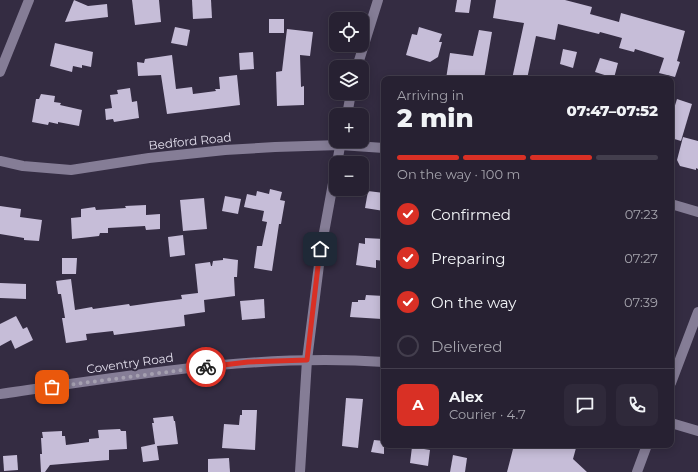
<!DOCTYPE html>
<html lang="en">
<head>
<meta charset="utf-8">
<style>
  body { margin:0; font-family:Montserrat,sans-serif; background:#2f293a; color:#f1f3f6; height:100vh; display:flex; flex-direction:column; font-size:15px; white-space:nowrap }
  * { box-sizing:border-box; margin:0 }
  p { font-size:13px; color:#a4a3ac }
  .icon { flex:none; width:22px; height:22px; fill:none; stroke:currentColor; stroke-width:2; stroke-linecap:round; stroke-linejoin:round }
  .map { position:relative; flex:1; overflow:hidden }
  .details { position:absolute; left:381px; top:76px; width:293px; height:372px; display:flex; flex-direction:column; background:#272132; border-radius:8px; box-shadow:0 2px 10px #0003,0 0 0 1px #433e4d }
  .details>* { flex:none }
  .controls { position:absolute; left:329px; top:12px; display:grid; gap:8px }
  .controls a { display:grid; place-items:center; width:40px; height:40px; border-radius:8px; background:#272132; box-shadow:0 2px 10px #0003,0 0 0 1px #433e4d; font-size:20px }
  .pin { position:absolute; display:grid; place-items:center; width:34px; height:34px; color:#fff; margin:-17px; border-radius:8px; box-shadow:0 2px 6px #0006 }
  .courier { position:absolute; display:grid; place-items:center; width:40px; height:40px; margin:-20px; border:3px solid #d93025; border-radius:50%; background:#fff; color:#222; box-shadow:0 1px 5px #0007 }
  .headline em { font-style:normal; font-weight:800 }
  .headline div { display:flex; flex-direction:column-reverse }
  .headline { display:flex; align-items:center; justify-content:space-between; height:68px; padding:0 16px }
  h1 { font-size:26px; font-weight:800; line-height:30px }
  .bar { display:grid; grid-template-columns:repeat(4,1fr); gap:6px 4px; align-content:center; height:48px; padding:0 16px }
  .bar i { height:5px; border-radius:3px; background:#433e4d }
  .bar .active { background:#d93025 }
  .bar p { grid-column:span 4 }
  .line { display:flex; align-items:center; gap:10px; padding:0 16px; border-top:1px solid #433e4d }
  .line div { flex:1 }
  .round { display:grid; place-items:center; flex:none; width:42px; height:42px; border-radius:8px; background:#2f293a }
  ol { padding:0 16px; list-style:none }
  li { display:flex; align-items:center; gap:12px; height:44px }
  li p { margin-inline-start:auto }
  li .icon { padding:4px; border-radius:50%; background:#d93025; color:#fff; stroke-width:4 }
  li:last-child { color:#a4a3ac }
  li i { width:22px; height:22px; border:2px solid #433e4d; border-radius:50% }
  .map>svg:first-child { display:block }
  .building { fill:#c6bdd8 }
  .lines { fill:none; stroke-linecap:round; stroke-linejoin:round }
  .minor { stroke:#857d96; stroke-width:10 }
  .done { stroke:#a5a0b0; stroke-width:4; stroke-dasharray:0 7.2 }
  .route { stroke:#d93025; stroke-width:5 }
  .labels { text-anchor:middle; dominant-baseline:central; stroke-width:4; stroke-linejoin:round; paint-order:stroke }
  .street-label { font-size:12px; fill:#e2deec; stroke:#342c42 }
</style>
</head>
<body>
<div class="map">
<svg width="698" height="472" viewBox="0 0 698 472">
  <rect width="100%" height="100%" fill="#342c42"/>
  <!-- building -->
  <g class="building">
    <path d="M74,0L88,6L107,4L108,17L65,22Z"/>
    <path d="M132,0H159L161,22L135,25Z"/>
    <path d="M192,0H211L212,18L193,19Z"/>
    <path d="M457,0H471L469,13L455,12Z"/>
    <path d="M496,0H565L592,7L590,14L619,22L621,13L685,31L677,61L680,62L675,77L659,73L664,58L635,49L634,52L619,48L622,38L600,32L599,34L558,24L555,40L536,36L527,79H512L524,23L493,18Z"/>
    <rect x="269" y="19" width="15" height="14"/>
    <path d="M175,27L190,30L187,46L171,43Z"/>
    <path d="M419,27L442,34L439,42H442L438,57L430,62L406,55L412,34L417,35Z"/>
    <path d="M287,29L313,32L310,56L300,55L301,87L304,86V105L277,106L276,72L282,71Z"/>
    <path d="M479,30L492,32L484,79H446L450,53L473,56Z"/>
    <path d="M55,43L93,52L91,67L82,65V68L73,66L72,72L50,66Z"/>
    <path d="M563,49L577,52L573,68L560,64Z"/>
    <path d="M253,52L254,69L240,70L239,53Z"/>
    <path d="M172,55L176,89L192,87L193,94L216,91L215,89H220L219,77L237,75L240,105L167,114L161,75L138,76L137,62L144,63L145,59Z"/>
    <path d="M600,58L618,63L614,78L595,72Z"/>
    <path d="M130,88L132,102L137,101L139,118L114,122L113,119L106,120L105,109L112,108L110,95L118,94L117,90Z"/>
    <path d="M41,94L55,96L54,102L61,103L60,105L82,110L79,126L58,122V124L49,122L48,125L32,122L36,99H39Z"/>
    <path d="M677,99L692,104L681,141L671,138V118Z"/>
    <path d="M683,137L698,141V169L696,168V170L680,166L677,160Z"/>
    <path d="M270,189L282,192L280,200L285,201L281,224H279L272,271L254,268L257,246H262L267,222L262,221L264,211L244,207L247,194L256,196L257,191L269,194Z"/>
    <path d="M368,191L384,193V211L365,208Z"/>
    <path d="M225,196L241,199L238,214L222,211Z"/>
    <path d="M204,198L207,229L183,231L180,200Z"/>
    <path d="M146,205V215L160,214V229L146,230L145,226L108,228V233H100L99,236L72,239L71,218L81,217V209L95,207L96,210L126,208L125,206Z"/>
    <path d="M0,206L21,209L20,217L42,220L39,241L24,240V238L0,234Z"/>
    <path d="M183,235L185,255L170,257L168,237Z"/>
    <path d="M365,238L384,239V261L376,260V268L356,265L359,243L365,244Z"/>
    <path d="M62,258H77L76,274H62Z"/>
    <path d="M223,258L238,260L237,277H234L235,296L204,300L205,312L184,315L185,326L114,335L113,331L86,334L87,340L66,343L62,318H65L61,294H58L56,281L71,279L75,310L92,307L93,309L129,304L130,306L158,302L182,299L181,295L198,293L195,264L210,262L211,266H212L213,261L223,260Z"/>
    <path d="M0,283L26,284V299L0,298Z"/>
    <path d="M366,295L384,296L382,319L350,317L352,302H358V300H365Z"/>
    <path d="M264,299L265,318L242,320L240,301Z"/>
    <path d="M16,316L23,329L27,327L33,340L15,349L11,340L0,346V324Z"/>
    <path d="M346,398L363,399L358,448L342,446Z"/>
    <path d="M242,410H257L255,450L222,448L224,424L239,425L240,415H242Z"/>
    <path d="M173,416L174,421H175L178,444L157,446L159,460L143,462L141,447L155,444L152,423H154L153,418Z"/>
    <path d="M120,429L121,431H126L127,449L109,450V460L50,465L45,472H41L40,454H42L41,438H43L42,432L62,431V436H65L66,445L89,442V439L99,438L98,430Z"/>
    <path d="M374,440L384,441V454L371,452Z"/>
    <path d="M514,445H566L576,448L573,459L587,472H507Z"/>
    <path d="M412,447L430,450L428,466L410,463Z"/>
    <path d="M17,455L18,470L4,471L3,456Z"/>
    <path d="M453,455L467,458L465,472H450Z"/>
    <path d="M229,458L230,472H208V459Z"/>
  </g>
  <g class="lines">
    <!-- minor -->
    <g class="minor">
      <path d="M357,67L378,0"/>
      <path d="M0,72L29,0"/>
      <path d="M347,115L351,93"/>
      <path d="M0,161L23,166L71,170L149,158L225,150L275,147L340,145L384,148"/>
      <path d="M337,163L341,141"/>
      <path d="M671,204L698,212"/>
      <path d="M671,383L698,312"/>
      <path d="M0,394C127,376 255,353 384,362"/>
      <path d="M671,423L698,431"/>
      <path d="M300,472L307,360L321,249L336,167"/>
      <path d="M637,472L647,445"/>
    </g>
  </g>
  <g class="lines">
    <!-- done -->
    <path class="done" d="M52,387L206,367"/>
    <!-- route -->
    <path class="route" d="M206,367L248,362L307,360L320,249"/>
  </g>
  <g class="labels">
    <!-- street labels -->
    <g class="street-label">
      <text transform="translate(190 141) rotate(-6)">Bedford Road</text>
      <text transform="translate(130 363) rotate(-8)">Coventry Road</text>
    </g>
  </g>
</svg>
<div class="controls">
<a><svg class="icon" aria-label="locate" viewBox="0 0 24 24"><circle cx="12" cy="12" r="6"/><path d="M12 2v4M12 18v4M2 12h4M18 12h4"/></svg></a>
<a><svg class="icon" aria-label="layers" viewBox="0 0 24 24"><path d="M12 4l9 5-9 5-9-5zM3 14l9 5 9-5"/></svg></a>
<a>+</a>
<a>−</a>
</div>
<div class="pin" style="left:52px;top:387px;background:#ea580c"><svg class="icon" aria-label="bag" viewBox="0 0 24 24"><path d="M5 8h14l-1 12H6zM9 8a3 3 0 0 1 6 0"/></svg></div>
<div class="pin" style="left:320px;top:249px;background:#1f2937"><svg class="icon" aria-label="home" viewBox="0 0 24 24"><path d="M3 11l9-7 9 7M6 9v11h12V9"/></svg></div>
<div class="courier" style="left:206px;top:367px"><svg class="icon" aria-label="bike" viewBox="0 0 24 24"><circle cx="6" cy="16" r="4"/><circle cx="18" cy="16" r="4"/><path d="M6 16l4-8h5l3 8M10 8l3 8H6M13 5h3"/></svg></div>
<section class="details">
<div class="headline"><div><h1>2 min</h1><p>Arriving in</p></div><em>07:47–07:52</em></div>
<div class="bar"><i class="active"></i><i class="active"></i><i class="active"></i><i></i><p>On the way · 100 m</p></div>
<ol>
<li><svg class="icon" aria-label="check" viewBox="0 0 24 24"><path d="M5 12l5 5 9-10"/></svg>Confirmed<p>07:23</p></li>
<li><svg class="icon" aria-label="check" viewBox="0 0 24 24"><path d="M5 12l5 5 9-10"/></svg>Preparing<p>07:27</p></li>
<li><svg class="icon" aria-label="check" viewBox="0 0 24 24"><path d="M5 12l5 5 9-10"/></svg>On the way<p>07:39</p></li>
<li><i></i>Delivered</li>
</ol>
<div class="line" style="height:72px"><b class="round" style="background:#d93025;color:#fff">A</b><div><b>Alex</b><p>Courier · 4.7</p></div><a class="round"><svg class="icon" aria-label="chat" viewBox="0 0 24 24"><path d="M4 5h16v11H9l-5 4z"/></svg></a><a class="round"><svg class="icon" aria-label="phone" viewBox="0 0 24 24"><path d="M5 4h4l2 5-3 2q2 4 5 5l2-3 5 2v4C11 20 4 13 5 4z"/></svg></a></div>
</section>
</div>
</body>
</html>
